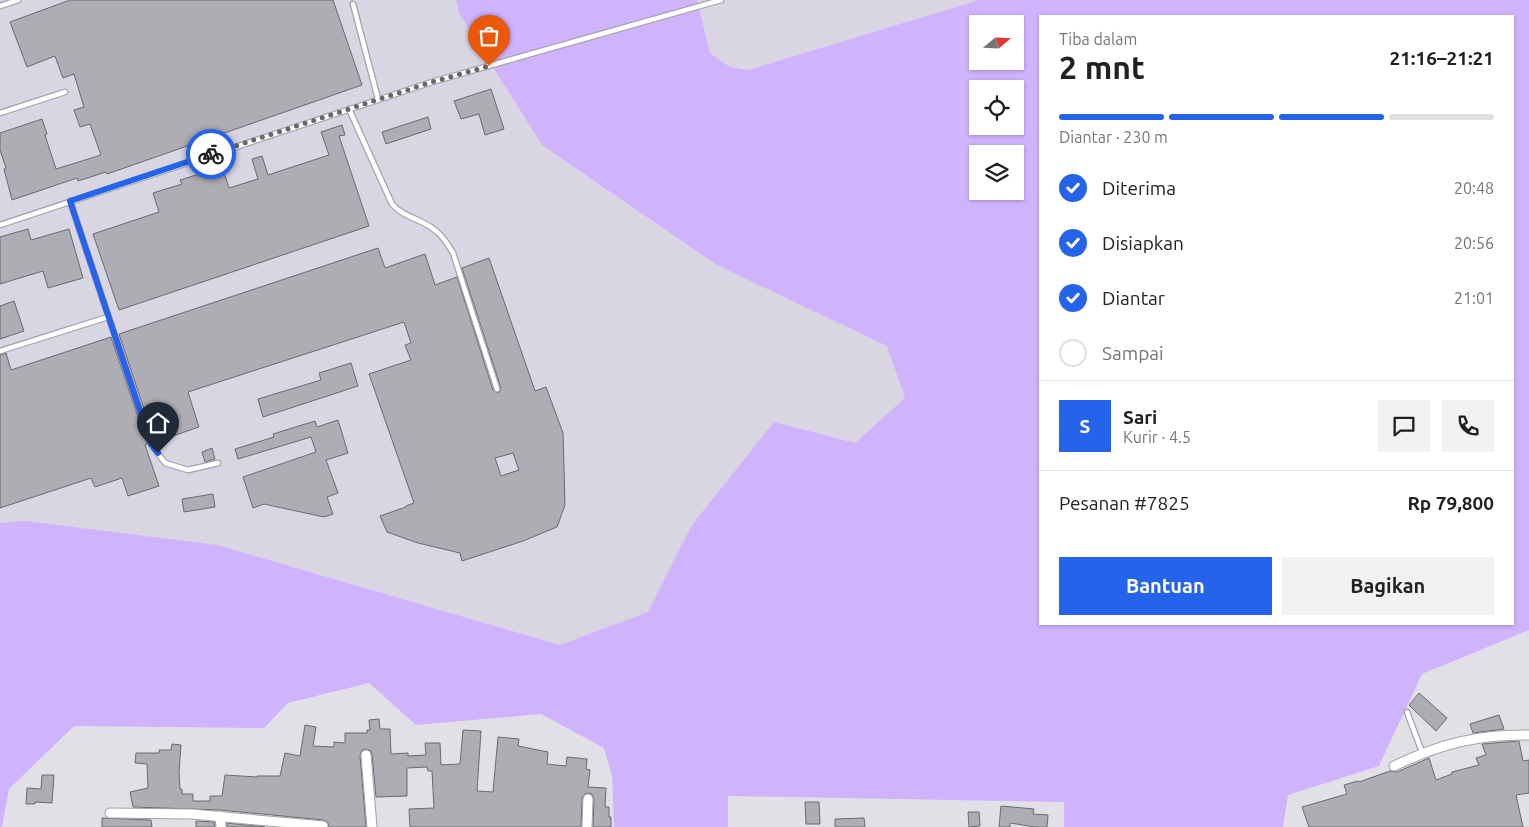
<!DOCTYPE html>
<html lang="id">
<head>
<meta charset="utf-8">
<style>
  body { margin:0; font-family:Ubuntu,sans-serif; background:#f2f2f2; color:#202124; height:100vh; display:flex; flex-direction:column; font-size:19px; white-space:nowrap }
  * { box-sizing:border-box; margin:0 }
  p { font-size:16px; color:#757577 }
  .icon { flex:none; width:28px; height:28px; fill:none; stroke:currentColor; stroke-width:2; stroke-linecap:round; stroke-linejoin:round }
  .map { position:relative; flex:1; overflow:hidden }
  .sheet { position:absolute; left:1039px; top:15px; width:475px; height:610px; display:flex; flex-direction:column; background:#fff; border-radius:0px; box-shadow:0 1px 4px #0004 }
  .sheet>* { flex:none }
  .needle { width:32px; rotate:71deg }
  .tools { position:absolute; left:969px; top:15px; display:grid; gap:10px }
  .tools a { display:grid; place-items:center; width:55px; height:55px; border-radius:0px; background:#fff; box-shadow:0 1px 4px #0004; font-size:25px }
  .pin { position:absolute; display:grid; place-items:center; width:42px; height:42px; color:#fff; margin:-51px -21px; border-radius:50% 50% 50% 0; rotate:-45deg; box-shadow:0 0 5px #0007 }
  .pin .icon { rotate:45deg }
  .courier { position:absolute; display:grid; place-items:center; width:50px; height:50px; margin:-25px; border:4px solid #2563eb; border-radius:50%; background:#fff; color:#222; box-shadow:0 1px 6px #0007 }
  .head em { font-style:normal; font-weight:600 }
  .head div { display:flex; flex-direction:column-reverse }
  .head { display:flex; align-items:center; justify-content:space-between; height:85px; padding:0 20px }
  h1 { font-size:32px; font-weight:600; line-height:38px }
  .bar { display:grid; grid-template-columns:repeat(4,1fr); gap:8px 5px; align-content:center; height:60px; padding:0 20px }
  .bar i { height:6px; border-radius:4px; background:#e0e0e0 }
  .bar .active { background:#2563eb }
  .bar p { grid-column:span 4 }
  .line { display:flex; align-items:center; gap:12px; padding:0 20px; border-top:1px solid #e0e0e0 }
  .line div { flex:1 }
  .round { display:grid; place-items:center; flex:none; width:52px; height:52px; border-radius:0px; background:#f2f2f2 }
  ol { padding:0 20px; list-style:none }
  li { display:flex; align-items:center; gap:15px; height:55px }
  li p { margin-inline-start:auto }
  li .icon { padding:5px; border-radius:50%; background:#2563eb; color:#fff; stroke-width:4 }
  li:last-child { color:#757577 }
  li i { width:28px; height:28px; border:2px solid #e0e0e0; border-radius:50% }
  .cta { display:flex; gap:10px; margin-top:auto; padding:10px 20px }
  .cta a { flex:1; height:58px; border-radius:0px; background:#2563eb; color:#fff; font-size:20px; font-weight:600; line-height:58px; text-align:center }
  .cta a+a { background:#f2f2f2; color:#202124 }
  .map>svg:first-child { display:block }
  .built { fill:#d9d5e3 }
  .water { fill:#cfb4fd; fill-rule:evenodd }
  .building { fill:#afadb4; stroke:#6b6970; fill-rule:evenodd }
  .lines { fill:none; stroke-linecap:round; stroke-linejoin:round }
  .service-casing { stroke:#a5a2a9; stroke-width:7 }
  .minor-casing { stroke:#a5a2a9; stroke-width:11 }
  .service { stroke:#fff; stroke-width:4.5 }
  .minor { stroke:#fff; stroke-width:9 }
  .done { stroke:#67666a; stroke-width:5; stroke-dasharray:0 9 }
  .route { stroke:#2563eb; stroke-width:6 }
</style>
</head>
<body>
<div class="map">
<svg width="1529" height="827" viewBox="0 0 1529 827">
  <rect width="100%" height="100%" fill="#e2e0e7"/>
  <!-- built -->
  <g class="built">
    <path d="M0,0H515L909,327L937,418L660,631L527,666L0,577Z"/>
    <path d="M697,0H979L748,70L730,67L710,53Z"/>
  </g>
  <!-- water -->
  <path class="water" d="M456,0H697L710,53L730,67L748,70L979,0H1529V630L1422,674L1379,766L1288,795L1283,827H1064V802L728,796V827H614L612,776L604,748L541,714L416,725L369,683L288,703L264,728L74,726L9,789L2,827H0V523L25,521L217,545L560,645L648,612L692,525L774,422L855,443L905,398L887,346L717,265L542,145L459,13ZM1040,16H1512V624H1040ZM978,24H1015V61H978ZM978,89H1015V126H978ZM978,154H1015V191H978Z"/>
  <!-- building -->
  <g class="building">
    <path d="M70,0H333L362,85L107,174L106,172L78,181L77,178L12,200L4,169L6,168L0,150V133L42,119L47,134L45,135L56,169L101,155L90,124L80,127L74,110L84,107L74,74L63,78L55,56L27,67L10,22Z"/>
    <path d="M491,89L504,129L485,135L479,114L461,119L454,101Z"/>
    <path d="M428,117L431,129L386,144L382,132Z"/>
    <path d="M342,125L345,135L339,136L369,226L119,310L93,234L159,212L153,193L182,184L180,180L206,172V176L223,170L229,188L258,179L252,159L262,156L268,175L329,155L321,132Z"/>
    <path d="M28,229L31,240L69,229L83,278L48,288L43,271L0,284V237Z"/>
    <path d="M378,248L385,268L425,254L435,285L457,277L493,390L498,393L500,391L501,388L462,268L489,258L535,391L546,387L563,433L565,505L557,527L523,541L462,561L460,553L418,543L387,532L380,516L406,507V506L414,503L369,374L411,360L405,345L411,343L404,322L188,392L199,427L155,442L119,334ZM513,453L519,470L501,476L495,458Z"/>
    <path d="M14,301L24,331L0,339V306Z"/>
    <path d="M111,337L147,444L145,445L159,486L128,496L122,478L95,487L91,478L0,508V355L6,353L11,370Z"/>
    <path d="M351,363L358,386L263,417L258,399L321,380L319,373Z"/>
    <path d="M338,420L348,453L326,460L338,493L327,497L333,514L324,517L264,504L253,508L243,477L316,452L311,437L238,459L235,449L274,437L273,434L315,421L317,427Z"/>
    <path d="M212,448L215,459L205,462L202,452Z"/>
    <path d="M213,494L215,507L184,512L182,499Z"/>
    <path d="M1419,693L1447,718L1436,731L1409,705Z"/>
    <path d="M1499,715L1504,729L1473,733L1470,724Z"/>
    <path d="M379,719L380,729H390L391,754L408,753V756L426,755L425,743H440L441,765L460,764L463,730L481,731L477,791L493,792L498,737L519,739L518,746L548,752L547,764L566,766L567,757L587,759L586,769L590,770L588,787L606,788L605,807H609V817H611V827H593L594,799L592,794L588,793L585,794L582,798L581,827H410L409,809L434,808L432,771H428L427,767L407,768V796L376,797L372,754L371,751L366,749L362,750L360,756L366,827H329L328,823L324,820L220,810L133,807L130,792L148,788L147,764L135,763L136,753H159V750H171L172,744L181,745L179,772L180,789H182V794H193V801H210V796H222L225,775L257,777V776H280L285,753L300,756L305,725L316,727L313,746L334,747V742L345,743V733H367V730H370L369,720Z"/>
    <path d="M1519,741L1523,761L1529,760V793L1516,795L1523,827H1309L1302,807L1347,794L1344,785L1358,781L1359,782L1390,771L1397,772L1429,758L1436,780L1452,774V772L1479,765L1476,758L1486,755L1482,744Z"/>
    <path d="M42,775H54L52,803L35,802V804H26L27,788L41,789Z"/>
    <path d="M805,802H819L820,824H806Z"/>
    <path d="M1001,806L1034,809L1033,814L1048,815L1047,827H1035L1010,823V827H999Z"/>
    <path d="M968,812H979L980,826L969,827Z"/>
    <path d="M102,818L151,820L152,827H102Z"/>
    <path d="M864,818L865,827H835V819Z"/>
    <path d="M196,821L214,822L215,827H196Z"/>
    <path d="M227,823L265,827H227Z"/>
  </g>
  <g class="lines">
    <!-- service casing -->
    <g class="service-casing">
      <g id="service">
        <path d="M353,4L378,99"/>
        <path d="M0,6L18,0"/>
        <path d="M349,109L392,204C404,218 423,219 436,231C444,237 448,245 453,253L497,389"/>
        <path d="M0,113L65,92"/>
        <path d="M70,201L151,444L165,463L188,470L218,463"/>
        <path d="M0,225L432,82L721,0"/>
        <path d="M0,351L108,317"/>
        <path d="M1407,712L1422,752"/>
      </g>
    </g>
    <!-- minor casing -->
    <g class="minor-casing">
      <g id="minor">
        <path d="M366,755L372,827"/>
        <path d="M1394,766C1440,744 1478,734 1529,735"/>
        <path d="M110,813L192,814L323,826"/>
        <path d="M220,816L221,827"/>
        <path d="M587,827L588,799"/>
      </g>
    </g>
    <!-- service -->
    <use href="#service" class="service"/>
    <!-- minor -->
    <use href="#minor" class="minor"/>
  </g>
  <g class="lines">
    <!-- done -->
    <path class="done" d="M211,154L432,82L489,66"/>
    <!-- route -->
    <path class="route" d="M158,453L151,444L70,201L211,154"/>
  </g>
</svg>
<div class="tools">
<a><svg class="needle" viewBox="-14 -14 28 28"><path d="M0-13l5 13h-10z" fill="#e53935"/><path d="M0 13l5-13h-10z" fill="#757577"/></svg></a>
<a><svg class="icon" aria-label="locate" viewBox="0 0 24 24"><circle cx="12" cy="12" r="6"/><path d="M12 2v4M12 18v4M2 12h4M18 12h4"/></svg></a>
<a><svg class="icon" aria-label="layers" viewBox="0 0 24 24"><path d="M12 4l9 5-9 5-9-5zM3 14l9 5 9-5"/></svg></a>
</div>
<div class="pin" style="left:489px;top:66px;background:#ea580c"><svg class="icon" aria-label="bag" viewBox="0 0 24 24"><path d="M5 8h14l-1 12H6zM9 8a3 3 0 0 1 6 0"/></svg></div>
<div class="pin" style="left:158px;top:453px;background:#1f2937"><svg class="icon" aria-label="home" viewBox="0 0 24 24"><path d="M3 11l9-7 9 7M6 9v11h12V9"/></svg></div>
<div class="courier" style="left:211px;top:154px"><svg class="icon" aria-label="bike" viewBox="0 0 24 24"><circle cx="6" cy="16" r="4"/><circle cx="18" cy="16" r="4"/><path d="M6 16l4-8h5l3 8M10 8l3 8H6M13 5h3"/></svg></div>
<section class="sheet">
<div class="head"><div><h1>2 mnt</h1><p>Tiba dalam</p></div><em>21:16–21:21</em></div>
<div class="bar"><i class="active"></i><i class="active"></i><i class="active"></i><i></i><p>Diantar · 230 m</p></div>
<ol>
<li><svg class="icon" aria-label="check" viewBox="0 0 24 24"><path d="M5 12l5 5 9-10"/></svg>Diterima<p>20:48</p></li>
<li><svg class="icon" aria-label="check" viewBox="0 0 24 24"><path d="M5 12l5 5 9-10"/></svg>Disiapkan<p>20:56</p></li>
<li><svg class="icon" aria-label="check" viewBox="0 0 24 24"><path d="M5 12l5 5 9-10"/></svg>Diantar<p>21:01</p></li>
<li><i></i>Sampai</li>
</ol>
<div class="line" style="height:90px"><b class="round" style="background:#2563eb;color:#fff">S</b><div><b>Sari</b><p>Kurir · 4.5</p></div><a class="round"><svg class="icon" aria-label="chat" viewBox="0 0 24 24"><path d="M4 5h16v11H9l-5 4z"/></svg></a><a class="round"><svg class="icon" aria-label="phone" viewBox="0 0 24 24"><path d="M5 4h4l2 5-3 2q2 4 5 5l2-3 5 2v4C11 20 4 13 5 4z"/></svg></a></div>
<div class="line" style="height:65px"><div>Pesanan #7825</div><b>Rp 79,800</b></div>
<div class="cta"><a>Bantuan</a><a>Bagikan</a></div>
</section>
</div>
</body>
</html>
